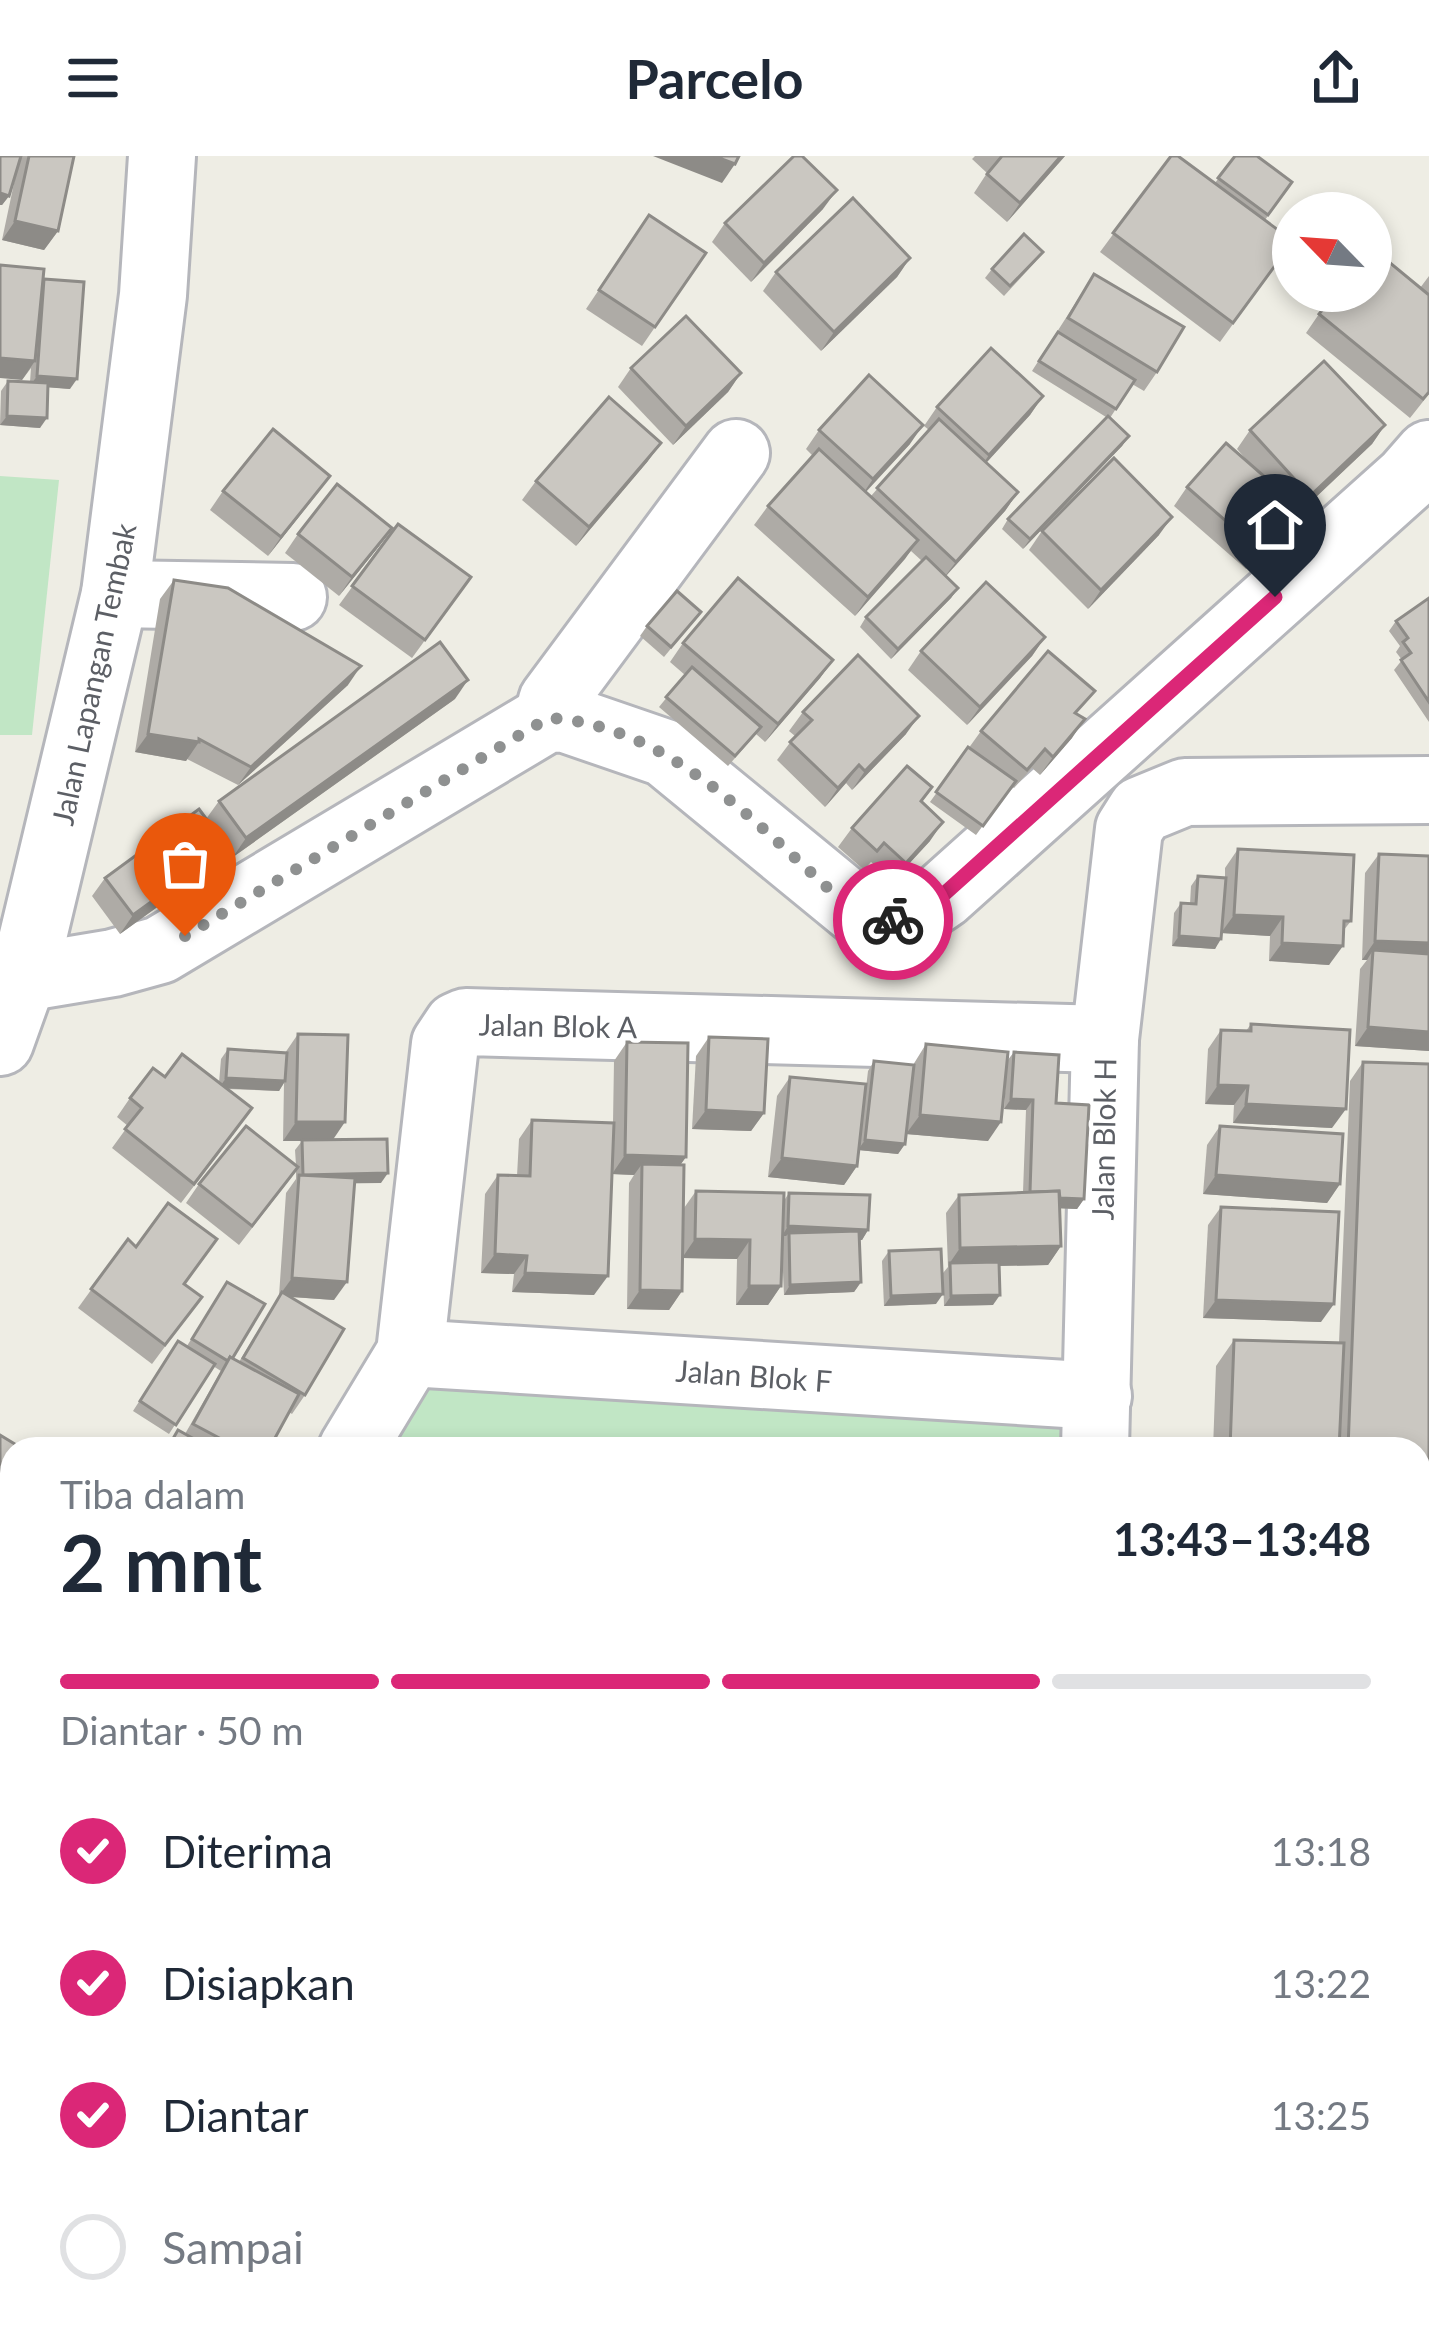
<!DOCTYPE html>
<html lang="id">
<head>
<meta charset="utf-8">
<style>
  body { margin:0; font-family:Lato,sans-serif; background:#f6f6f7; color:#1f2937; height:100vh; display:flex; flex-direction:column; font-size:45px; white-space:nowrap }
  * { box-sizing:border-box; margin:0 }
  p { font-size:39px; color:#747a83 }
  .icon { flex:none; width:66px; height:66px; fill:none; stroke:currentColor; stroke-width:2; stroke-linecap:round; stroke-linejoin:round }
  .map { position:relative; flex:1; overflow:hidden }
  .side { position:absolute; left:0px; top:1281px; width:1431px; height:903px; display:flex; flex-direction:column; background:#fff; border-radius:36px 36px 0 0; box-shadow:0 6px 18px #0003 }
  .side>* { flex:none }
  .needle { width:78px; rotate:295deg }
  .tools { position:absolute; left:1272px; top:36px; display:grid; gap:24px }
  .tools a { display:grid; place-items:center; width:120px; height:120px; border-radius:50%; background:#fff; box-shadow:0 6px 18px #0003; font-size:60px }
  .pin { position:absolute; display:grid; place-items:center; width:102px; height:102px; color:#fff; margin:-123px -51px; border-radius:50% 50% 50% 0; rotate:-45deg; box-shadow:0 0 12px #0007 }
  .pin .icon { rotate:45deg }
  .courier { position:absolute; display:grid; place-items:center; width:120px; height:120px; margin:-60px; border:9px solid #db2777; border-radius:50%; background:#fff; color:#222; box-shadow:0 3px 15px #0007 }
  .summary em { font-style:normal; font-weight:700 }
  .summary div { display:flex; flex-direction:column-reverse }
  .summary { display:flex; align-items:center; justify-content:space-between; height:204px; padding:0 60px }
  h1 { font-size:78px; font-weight:700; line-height:90px }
  .bar { display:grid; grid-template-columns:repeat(4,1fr); gap:18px 12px; align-content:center; height:144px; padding:0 60px }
  .bar i { height:15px; border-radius:9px; background:#e0e1e3 }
  .bar .on { background:#db2777 }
  .bar p { grid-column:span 4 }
  ol { padding:0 60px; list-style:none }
  li { display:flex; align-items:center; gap:36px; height:132px }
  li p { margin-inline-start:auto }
  li .icon { padding:12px; border-radius:50%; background:#db2777; color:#fff; stroke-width:4 }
  li:last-child { color:#747a83 }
  li i { width:66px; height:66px; border:6px solid #e0e1e3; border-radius:50% }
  header { display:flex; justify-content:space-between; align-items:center; height:156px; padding:0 60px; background:#fff; font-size:54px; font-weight:700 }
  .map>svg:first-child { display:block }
  .green { fill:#c1e6c5 }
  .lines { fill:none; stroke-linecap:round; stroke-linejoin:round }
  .minor-casing { stroke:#b5b6bb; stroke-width:72 }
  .minor { stroke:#fff; stroke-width:66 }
  .wall { fill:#aeaba6 }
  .shaded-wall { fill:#8d8b87 }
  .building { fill:#cac7c1; stroke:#8d8b87; stroke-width:3 }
  .done { stroke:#8f9191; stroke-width:12; stroke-dasharray:0 21.6 }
  .route { stroke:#db2777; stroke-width:15 }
  .labels { text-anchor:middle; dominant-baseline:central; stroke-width:9; stroke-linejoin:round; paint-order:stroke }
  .street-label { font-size:30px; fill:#5c5f65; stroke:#fff }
</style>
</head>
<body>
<header><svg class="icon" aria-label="menu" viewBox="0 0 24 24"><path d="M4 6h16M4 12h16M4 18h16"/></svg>Parcelo<svg class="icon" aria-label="share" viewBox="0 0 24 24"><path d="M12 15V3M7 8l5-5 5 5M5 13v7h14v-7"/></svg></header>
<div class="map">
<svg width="1429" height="2183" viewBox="0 0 1429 2183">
  <rect width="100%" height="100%" fill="#eeede4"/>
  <!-- green -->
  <g class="green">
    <path d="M0,320L59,324L32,579H0Z"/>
    <path d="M432,1222L1062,1265L1063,1293H372Z"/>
  </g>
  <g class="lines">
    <!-- minor casing -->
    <g class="minor-casing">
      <g id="minor">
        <path d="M115,438L293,441"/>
        <path d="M548,562L552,545L736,297"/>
        <path d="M23,822L113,807L160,794L548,562L566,563L665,597L861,758C895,769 915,759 943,739L1408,322L1429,298"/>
        <path d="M0,886L23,822L115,438L153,139L162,0"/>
        <path d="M410,1197L1098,1240"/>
        <path d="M352,1293L410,1197L445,888L457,870L466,866L1105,883"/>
        <path d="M1095,1293L1105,883L1129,673L1141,654L1185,636L1429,634"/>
        <path d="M1419,1484H1429"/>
        <path d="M0,1909L12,1917"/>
        <path d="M0,1987H12"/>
        <path d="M1419,2035L1429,2036"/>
      </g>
    </g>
    <!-- minor -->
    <use href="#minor" class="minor"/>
  </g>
  <!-- wall -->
  <g class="wall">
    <path d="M0,0H74L58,75L44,94L2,84L17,13L9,40L2,49H0Z"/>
    <path d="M975,0H1065L1007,66L974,37L987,17L972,3Z"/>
    <path d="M1171,0L1215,27L1235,0L1292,26L1265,64L1293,85L1220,186L1100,96Z"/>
    <path d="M823,53L751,126L712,86L725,67Z"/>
    <path d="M649,59L706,97L642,190L586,153Z"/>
    <path d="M910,102L897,121L821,195L763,135L776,116Z"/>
    <path d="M1036,105L1004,140L985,122L992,113Z"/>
    <path d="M1094,118L1157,216L1144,235L1132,228L1110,262L1129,280L1122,290L1023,393L1002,373L1008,363L1106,261L1032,215Z"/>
    <path d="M1429,120V238L1410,262L1306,177L1319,158L1420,132Z"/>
    <path d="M43,124L70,233L48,231L40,272L0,269L1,235L8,225L30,226L31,212L22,224Z"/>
    <path d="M631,212L741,217L728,236L673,289L618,231Z"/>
    <path d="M1043,240L1030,259L986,307L1018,336L1005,355L946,420L958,432L951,442L891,503L860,471L866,461L922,405L911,395L855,460L754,369L768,350L813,300L806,293L819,274L910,288L866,336L871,340L929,274L924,270L937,251Z"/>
    <path d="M1385,269L1372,288L1297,359L1294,355L1246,413L1174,350L1187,331L1252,310L1237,293L1250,274Z"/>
    <path d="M648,305L576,390L522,344L536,325Z"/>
    <path d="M330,320L268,400L210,354L223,335Z"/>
    <path d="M398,368L471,421L412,502L339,449Z"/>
    <path d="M1042,375L1159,379L1088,453L1029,394Z"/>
    <path d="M298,378L379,390L339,440L285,397Z"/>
    <path d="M174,424L348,529L238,629L187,603L186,605L135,596L160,443Z"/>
    <path d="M1429,442V566L1394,514L1402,504L1396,496L1400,490L1389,475L1396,465Z"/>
    <path d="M701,456L664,501L640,480L647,470Z"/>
    <path d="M1045,481L1032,500L967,569L908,514L921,495Z"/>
    <path d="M683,487L833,504L820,522L765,586L756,578L728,610L659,551L685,519L670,506Z"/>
    <path d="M455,543L233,701L226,692L214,710L120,778L92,740L105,722L206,663L219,645Z"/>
    <path d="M803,556L906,578L852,634L846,627L825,651L777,604L795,580L789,575Z"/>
    <path d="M1078,558L1072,582L1040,619L1032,612L1014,632L1012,630L976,679L930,646L981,575Z"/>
    <path d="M932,631L922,646L930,685L893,725L871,706L864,714L838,691L852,672Z"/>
    <path d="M1238,693L1351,765L1343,775L1329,809L1269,805L1270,780L1222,777L1215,793L1172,790L1174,757L1181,747L1190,748L1191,730L1198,720L1225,722V712Z"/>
    <path d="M1379,698L1429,895L1355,890L1360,813L1367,804H1362L1365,717Z"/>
    <path d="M1251,868L1332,972L1233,967L1234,949L1205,948L1208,893L1221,874L1246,875Z"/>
    <path d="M298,878L333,984L381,1027H354L334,1144L291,1141L305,1239L292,1258L289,1256L269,1293H166L178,1274L185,1278L221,1215L213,1210L169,1278L133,1255L178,1185L187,1190L220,1136L232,1203L239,1206L279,1140L286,1037L296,1023V1015L239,1089L186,1047L199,1028L296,1009L295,994L302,985H283L284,927L279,935L227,933L239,971L181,1047L112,992L128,970L117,961L130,942L165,921L219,927L221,903L228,893L285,897Z"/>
    <path d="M709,881L764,957L751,975L692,973L696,900Z"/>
    <path d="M627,886L686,1001L680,1009L684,1052L696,1035L783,1046L789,1037L868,1074L862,1084L859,1083L861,1126L854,1136L784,1139L782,1094L781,1130L768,1149H736L737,1103L683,1102L682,1135L669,1154L627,1153L629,1027L634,1019L612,1018L594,1139L512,1136L514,1118L481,1117L485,1038L498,1019L517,1020L519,983L532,964L613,967L614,905Z"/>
    <path d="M926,888L1007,905L1014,896L1056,947L1084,1043L1077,1053L1060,1052L1061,1090L1048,1109L999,1110L993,1149L944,1150L943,1117L948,1111L946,1057L959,1039L1023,1036L1026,954L1004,953L1007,907L988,985L906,978L905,988L898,998L859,994L857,1010L844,1029L768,1021L777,940L790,921L866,932L868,915L874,905L913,909Z"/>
    <path d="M1363,906L1429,908V1399H1419V1293H1213L1216,1210L1234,1184L1339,1187L1350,925Z"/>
    <path d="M1220,970L1340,1028L1327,1047L1203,1038L1207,989Z"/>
    <path d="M1221,1051L1321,1166L1203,1162L1208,1069Z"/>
    <path d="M128,1083L202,1141L152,1208L78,1152Z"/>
    <path d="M889,1095L936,1148L884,1150L882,1105Z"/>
    <path d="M0,1279L12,1293V1467L9,1471L0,1465Z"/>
    <rect x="18" y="2172" width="188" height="11"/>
    <path d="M212,2172H351L350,2178L381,2180L382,2172H530L529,2183H206Z"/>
    <path d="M626,2172H805V2183H625Z"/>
    <path d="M806,2172H1140V2183H805Z"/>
    <path d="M1181,2172H1326L1325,2183H1174Z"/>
  </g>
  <!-- shaded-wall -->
  <g class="shaded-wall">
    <path d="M653,0H714L735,8L722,27Z"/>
    <path d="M1061,0H1065L1007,66L1020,47Z"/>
    <path d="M837,34L823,53L751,126L764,107Z"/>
    <path d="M0,37L9,40L2,49H0Z"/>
    <path d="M15,65L58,75L44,94L2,84Z"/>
    <path d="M910,102L897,121L821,195L834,176Z"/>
    <path d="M0,202L35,205L22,224L0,222Z"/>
    <path d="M741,217L728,236L673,289L686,270Z"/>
    <path d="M37,220L77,223L70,233L30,230Z"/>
    <path d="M1043,240L1030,259L976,318L989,299Z"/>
    <path d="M7,260L47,262L40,272L0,269Z"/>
    <path d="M923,269L910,288L860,342L873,323Z"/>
    <path d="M1385,269L1372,288L1297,359L1310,340Z"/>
    <path d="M1129,280L1122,290L1023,393L1030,383Z"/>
    <path d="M661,287L648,305L576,390L589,371Z"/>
    <path d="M330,320L316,339L268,400L281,381Z"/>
    <path d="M1018,336L1005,355L942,424L956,406Z"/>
    <path d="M1298,350L1284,369L1246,413L1259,394Z"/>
    <path d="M1172,361L1159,379L1088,453L1101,434Z"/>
    <path d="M392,372L379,390L339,440L352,421Z"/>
    <path d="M918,384L905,403L855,460L868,441Z"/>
    <path d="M958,432L951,442L891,503L898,493Z"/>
    <path d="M1045,481L1032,500L967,569L980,551Z"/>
    <path d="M833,504L820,522L765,586L778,568Z"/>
    <path d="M361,510L348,529L238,629L251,611Z"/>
    <path d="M468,524L455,543L233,701L246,682Z"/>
    <path d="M919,560L906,578L852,634L865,615Z"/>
    <path d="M1085,563L1072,582L1040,619L1053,601Z"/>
    <path d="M148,578L199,586L186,605L135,596Z"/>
    <path d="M859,609L846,627L825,651L838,632Z"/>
    <path d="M943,666L930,685L893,725L906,707Z"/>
    <path d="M227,691L214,710L120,778L133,759Z"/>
    <path d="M1234,759L1283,761L1270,780L1221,777Z"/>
    <path d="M1179,780L1221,783L1215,793L1172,790Z"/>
    <path d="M1375,785L1429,787V806L1373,794L1367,804H1362Z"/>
    <path d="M1282,787L1343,790L1329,809L1269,805Z"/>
    <path d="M1368,871L1429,876V895L1355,890Z"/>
    <path d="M226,922L285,925L279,935L219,932Z"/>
    <path d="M1218,929L1248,930L1234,949L1205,948Z"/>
    <path d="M1011,943L1033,944L1026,954L1004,953Z"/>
    <path d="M1246,948L1346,953L1332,972L1233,967Z"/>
    <path d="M706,954L764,957L751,975L692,973Z"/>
    <path d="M920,959L1001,966L988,985L906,978Z"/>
    <path d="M296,966H345L332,985H283Z"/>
    <path d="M865,984L905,988L898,998L858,994Z"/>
    <path d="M625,999L686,1001L673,1019L642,1008L634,1019L612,1018Z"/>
    <path d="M782,1002L857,1010L844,1029L768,1021Z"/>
    <path d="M388,1017L381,1027L299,1028L303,1019Z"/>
    <path d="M1216,1019L1340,1028L1327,1047L1203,1038Z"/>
    <path d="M1030,1041L1084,1043L1077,1053L1023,1051Z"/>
    <path d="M788,1070L868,1074L862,1084L789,1081V1077L786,1080H782Z"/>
    <path d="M695,1083L750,1084L737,1103L682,1102Z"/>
    <path d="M1061,1090L1048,1109L950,1111V1107L947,1111L960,1092Z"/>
    <path d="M495,1098L527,1100L514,1118L481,1117Z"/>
    <path d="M525,1117L608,1120L594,1139L512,1136Z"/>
    <path d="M292,1122L347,1126L334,1144L279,1140Z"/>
    <path d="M861,1126L854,1136L784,1139L790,1129Z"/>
    <path d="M749,1130H781L768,1149H736Z"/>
    <path d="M640,1134L682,1135L669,1154L627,1153Z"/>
    <path d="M943,1138L936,1148L884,1150L891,1140Z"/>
    <path d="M1000,1139L993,1149L944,1150L951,1140Z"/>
    <path d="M1216,1144L1334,1148L1321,1166L1203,1162Z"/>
    <path d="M1419,1379L1429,1380V1399H1419Z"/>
    <path d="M1419,1812L1429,1813V1840L1419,1839Z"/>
  </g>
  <!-- building -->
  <g class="building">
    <path d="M0,0H21L9,40L0,37Z"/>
    <path d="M29,0H74L58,75L15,65Z"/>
    <path d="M714,0H739L735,8Z"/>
    <path d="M794,0H802L837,34L764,107L725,67Z"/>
    <path d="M1002,0H1061L1020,47L987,18Z"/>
    <path d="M1171,0H1178L1293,85L1233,167L1113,77Z"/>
    <path d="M1235,0H1257L1292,26L1268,59L1218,22Z"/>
    <path d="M853,42L910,102L834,176L776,116Z"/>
    <path d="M649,59L706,97L655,171L599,134Z"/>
    <path d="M1024,78L1043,96L1010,130L992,113Z"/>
    <path d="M1372,92L1429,139V236L1423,243L1319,158L1338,135H1371Z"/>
    <path d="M0,109L44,113L35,205L0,202Z"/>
    <path d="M1094,118L1184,171L1157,216L1068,162Z"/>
    <path d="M44,123L84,126L77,223L37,220Z"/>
    <path d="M686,160L741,217L686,270L631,212Z"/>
    <path d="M1058,176L1135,224L1116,253L1039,205Z"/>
    <path d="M991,192L1043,240L989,299L937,251Z"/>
    <path d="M1324,205L1385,269L1310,340L1250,274Z"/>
    <path d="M869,219L923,269L873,323L819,274Z"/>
    <path d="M8,225L48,227L47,262L7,260Z"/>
    <path d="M609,241L661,287L589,371L536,325Z"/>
    <path d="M1108,260L1129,280L1030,383L1008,363Z"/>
    <path d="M939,263L1018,336L956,406L877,332Z"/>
    <path d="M273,273L330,320L281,381L223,335Z"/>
    <path d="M1226,287L1298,350L1259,394L1187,331Z"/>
    <path d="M819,293L918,384L868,441L768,350Z"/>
    <path d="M1114,302L1172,361L1101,434L1042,375Z"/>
    <path d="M337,328L392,372L352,421L298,378Z"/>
    <path d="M398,368L471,421L425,484L352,430Z"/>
    <path d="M926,401L958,432L898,493L866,461Z"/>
    <path d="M738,422L833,504L778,568L683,487Z"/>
    <path d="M174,424L228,432L361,510L251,611L199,583V586L148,578Z"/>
    <path d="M986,426L1045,481L980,551L921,495Z"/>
    <path d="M677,435L701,456L671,491L647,470Z"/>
    <path d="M1429,442V546L1401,504L1411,497L1403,486L1408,482L1396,465Z"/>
    <path d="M440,486L468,524L246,682L219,645Z"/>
    <path d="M1048,495L1095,535L1075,557L1085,563L1053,601L1045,593L1027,614L981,575Z"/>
    <path d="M858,499L919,560L865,615L859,609L838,632L790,586L812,564L803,556Z"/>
    <path d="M692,511L761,571L735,600L666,541Z"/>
    <path d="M968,591L1016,625L983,670L936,636Z"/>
    <path d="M907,610L932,631L921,645L943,666L906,707L884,687L877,695L852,672Z"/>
    <path d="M199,653L227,691L133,759L105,722Z"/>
    <path d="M1238,693L1354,699L1351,765H1344L1343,790L1282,787L1283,761L1234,759Z"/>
    <path d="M1379,698L1429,700V787L1375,785Z"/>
    <path d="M1198,720L1226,722L1221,783L1179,780L1181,747L1196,748Z"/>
    <path d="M1373,794L1429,798V876L1368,871Z"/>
    <path d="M1251,868L1350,874L1346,953L1246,948L1248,930L1218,929L1221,874L1251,875Z"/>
    <path d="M298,878L348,879L345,966H296Z"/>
    <path d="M709,881L768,883L764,957L706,954Z"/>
    <path d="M627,886L688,887L686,1001L625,999Z"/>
    <path d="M926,888L1008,896L1001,966L920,959Z"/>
    <path d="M228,893L287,897L285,925L226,922Z"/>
    <path d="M1014,896L1059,899L1056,947L1089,949L1084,1043L1060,1042L1059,1035L1030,1036L1033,944L1011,943Z"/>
    <path d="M182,898L252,952L194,1028L125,973L142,952L130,942L153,912L165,921Z"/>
    <path d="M874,905L914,909L905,988L865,984Z"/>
    <path d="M1363,906L1429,908V1380L1419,1379V1293H1348Z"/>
    <path d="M790,921L866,928L857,1010L782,1002Z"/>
    <path d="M532,964L614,967L608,1120L525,1117L527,1100L495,1098L498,1019L530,1020Z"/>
    <path d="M246,970L298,1011L252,1070L199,1028Z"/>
    <path d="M1220,970L1343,978L1340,1028L1216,1019Z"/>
    <path d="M387,983L388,1017L303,1019L302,984Z"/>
    <path d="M642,1008L684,1009L682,1135L640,1134Z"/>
    <path d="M299,1019L355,1022L347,1126L292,1122Z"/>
    <path d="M696,1035L784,1037L781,1130H749L750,1084L695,1083Z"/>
    <path d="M1059,1035L1061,1090L960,1092L959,1039Z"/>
    <path d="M789,1037L870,1039L868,1074L788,1070Z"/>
    <path d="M168,1047L217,1083L184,1128L202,1141L165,1189L91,1133L128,1083L136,1091Z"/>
    <path d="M1221,1051L1339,1056L1334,1148L1216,1144Z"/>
    <path d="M859,1075L861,1126L790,1129L789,1077Z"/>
    <path d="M941,1093L943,1138L891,1140L889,1095Z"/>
    <path d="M999,1106L1000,1139L951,1140L950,1107Z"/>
    <path d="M227,1126L265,1148L232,1203L230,1201L228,1205L192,1183Z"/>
    <path d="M282,1136L344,1173L305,1239L243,1202Z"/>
    <path d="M1234,1184L1344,1187L1339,1293H1230Z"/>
    <path d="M178,1185L215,1208L176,1269L140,1245Z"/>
    <path d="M230,1201L299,1238L269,1293H240L193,1268Z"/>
    <path d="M178,1274L212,1293H167Z"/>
    <path d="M0,1279L23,1293H12V1446L0,1438Z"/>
    <path d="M1419,1533H1429V1669L1419,1668Z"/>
    <path d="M1419,1671H1429V1813L1419,1812Z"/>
    <path d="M0,2117H3L0,2176Z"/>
    <rect x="35" y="2172" width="171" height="11"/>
    <path d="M218,2172H351L350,2183H218Z"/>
    <path d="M399,2172H530L529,2183H398Z"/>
    <path d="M643,2172H805V2183H642Z"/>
    <path d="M823,2172H998V2183H822Z"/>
    <rect x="1011" y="2172" width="129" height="11"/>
    <path d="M1190,2172H1326L1325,2183H1190Z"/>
    <path d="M350,2178L386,2180V2183H350Z"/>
  </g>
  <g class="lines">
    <!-- done -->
    <path class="done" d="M185,780L548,562C671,568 762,675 849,751L877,764H893"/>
    <!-- route -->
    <path class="route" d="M893,764L916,758L943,739L1275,441"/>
  </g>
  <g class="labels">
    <!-- street labels -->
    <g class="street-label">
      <text transform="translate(93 518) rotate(-78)">Jalan Lapangan Tembak</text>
      <text transform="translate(558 869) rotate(1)">Jalan Blok A</text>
      <text transform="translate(1103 983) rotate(-89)">Jalan Blok H</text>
      <text transform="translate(754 1219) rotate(4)">Jalan Blok F</text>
    </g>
  </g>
</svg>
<div class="tools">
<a><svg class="needle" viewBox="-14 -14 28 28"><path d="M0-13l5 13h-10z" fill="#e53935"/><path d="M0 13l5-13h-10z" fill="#747a83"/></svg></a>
</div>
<div class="pin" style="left:185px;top:780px;background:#ea580c"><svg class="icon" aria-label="bag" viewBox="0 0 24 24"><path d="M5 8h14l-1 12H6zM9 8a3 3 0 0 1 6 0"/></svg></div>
<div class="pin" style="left:1275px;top:441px;background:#1f2937"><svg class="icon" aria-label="home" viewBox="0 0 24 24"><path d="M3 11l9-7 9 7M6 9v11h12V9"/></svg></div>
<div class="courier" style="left:893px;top:764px"><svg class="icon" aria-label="bike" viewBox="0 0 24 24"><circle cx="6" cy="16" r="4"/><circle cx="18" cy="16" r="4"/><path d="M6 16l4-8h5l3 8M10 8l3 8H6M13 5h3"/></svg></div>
<section class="side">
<div class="summary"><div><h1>2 mnt</h1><p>Tiba dalam</p></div><em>13:43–13:48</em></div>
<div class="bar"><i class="on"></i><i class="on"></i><i class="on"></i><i></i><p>Diantar · 50 m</p></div>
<ol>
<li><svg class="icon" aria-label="check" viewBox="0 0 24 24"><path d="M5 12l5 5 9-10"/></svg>Diterima<p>13:18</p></li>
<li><svg class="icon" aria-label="check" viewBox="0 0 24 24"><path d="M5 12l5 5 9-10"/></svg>Disiapkan<p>13:22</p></li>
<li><svg class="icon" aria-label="check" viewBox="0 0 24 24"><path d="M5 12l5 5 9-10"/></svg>Diantar<p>13:25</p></li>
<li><i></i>Sampai</li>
</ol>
</section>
</div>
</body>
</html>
